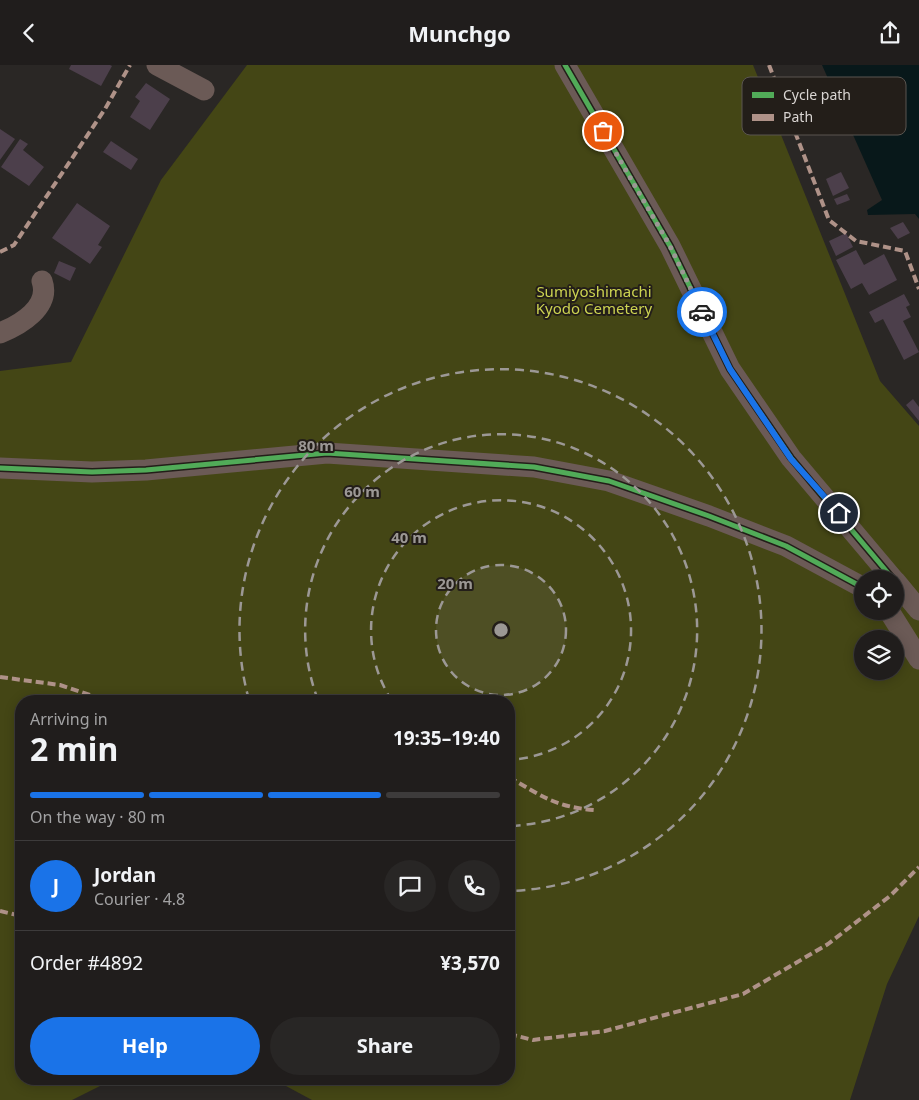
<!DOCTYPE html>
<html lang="en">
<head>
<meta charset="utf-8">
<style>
  body { margin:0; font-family:"Noto Sans",sans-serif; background:#282625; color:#f1f3f6; height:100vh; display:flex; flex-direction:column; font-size:19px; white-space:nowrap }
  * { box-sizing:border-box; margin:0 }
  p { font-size:16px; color:#a2a2a3 }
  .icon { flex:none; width:28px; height:28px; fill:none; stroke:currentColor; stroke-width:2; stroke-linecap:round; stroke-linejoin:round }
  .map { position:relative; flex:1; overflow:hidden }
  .panel { position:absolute; left:15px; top:630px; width:500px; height:390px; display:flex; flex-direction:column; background:#201d1c; border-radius:20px; box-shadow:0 2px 12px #0003,0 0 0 1px #3d3b3b }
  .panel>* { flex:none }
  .buttons { position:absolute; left:854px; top:505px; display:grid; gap:10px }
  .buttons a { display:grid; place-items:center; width:50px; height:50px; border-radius:50%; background:#201d1c; box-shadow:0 2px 12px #0003,0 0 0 1px #3d3b3b; font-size:25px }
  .pin { position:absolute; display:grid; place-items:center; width:42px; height:42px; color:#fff; margin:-21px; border:2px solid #fff; border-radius:50%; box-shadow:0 1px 5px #0007 }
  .courier { position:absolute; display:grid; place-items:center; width:50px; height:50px; margin:-25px; border:4px solid #1a73e8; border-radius:50%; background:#fff; color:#222; box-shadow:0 1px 6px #0007 }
  .overview em { font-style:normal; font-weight:700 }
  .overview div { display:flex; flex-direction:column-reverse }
  .overview { display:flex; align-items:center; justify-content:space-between; height:85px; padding:0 15px }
  h1 { font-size:32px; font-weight:700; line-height:38px }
  .bar { display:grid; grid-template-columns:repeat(4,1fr); gap:8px 5px; align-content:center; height:60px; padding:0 15px }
  .bar i { height:6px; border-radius:4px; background:#3d3b3b }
  .bar .selected { background:#1a73e8 }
  .bar p { grid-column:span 4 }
  .line { display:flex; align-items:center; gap:12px; padding:0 15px; border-top:1px solid #3d3b3b }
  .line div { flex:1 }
  .round { display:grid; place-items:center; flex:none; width:52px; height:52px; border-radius:26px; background:#282625 }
  .cta { display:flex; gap:10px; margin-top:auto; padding:10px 15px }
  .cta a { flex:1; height:58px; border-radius:30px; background:#1a73e8; color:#fff; font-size:20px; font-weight:700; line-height:58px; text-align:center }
  .cta a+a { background:#282625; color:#f1f3f6 }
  header { display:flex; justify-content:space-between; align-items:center; height:65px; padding:0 15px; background:#201d1c; font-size:22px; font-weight:700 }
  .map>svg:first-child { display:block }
  .green { fill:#444615; fill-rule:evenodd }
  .water { fill:#08181a }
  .building { fill:#4c3f4b }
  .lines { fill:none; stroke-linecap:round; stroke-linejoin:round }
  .minor { stroke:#6b5a56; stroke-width:21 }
  .quiet { stroke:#af9288; stroke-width:4; stroke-dasharray:8 4; stroke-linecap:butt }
  .cycleway-casing { stroke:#231e19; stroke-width:8 }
  .cycleway { stroke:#51ab58; stroke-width:5 }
  .done { stroke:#9c9895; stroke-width:5; stroke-dasharray:0 9 }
  .route { stroke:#1a73e8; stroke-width:6 }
  .ring { fill:none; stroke:#9c9895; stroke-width:2.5; stroke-dasharray:9 6 }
  .labels { text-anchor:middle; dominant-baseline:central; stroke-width:4; stroke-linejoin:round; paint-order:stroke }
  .park-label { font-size:15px; fill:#ccd351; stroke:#231e19 }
  .key { fill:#231e19; stroke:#5a5550; stroke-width:1 }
  .key-label { font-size:14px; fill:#d9d5d2 }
  .centre { fill:#9c9895; stroke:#231e19; stroke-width:2.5 }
  .ring-label { font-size:15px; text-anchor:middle; font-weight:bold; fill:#9c9895; stroke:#231e19; stroke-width:4; stroke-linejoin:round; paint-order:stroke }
</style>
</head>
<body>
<header><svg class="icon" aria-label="back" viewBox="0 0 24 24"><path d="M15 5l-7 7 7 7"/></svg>Munchgo<svg class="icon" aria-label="share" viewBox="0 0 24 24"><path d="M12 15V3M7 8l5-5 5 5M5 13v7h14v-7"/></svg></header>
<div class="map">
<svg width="919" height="1035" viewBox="0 0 919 1035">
  <rect width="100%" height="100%" fill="#2a2725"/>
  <!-- green -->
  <path class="green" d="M247,0H753L880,316L919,361V851L887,919L850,1035H312L273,1014H509V636H21V1014H114L72,1035H0V306L71,297L161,115ZM862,514H895V546H862ZM862,574H895V606H862Z"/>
  <!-- water -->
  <path class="water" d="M822,0H919V154L915,149L868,150L867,145L882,135Z"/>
  <!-- building -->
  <g class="building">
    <path d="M71,0H110L112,1L101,21L69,4Z"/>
    <path d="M146,18L170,34L150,65L130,52L140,36L135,32Z"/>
    <path d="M0,64L15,74L0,95Z"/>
    <path d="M20,74L28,79L23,85L44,102L29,121L1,102Z"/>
    <path d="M111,76L138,94L131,105L103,87Z"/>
    <path d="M841,107L849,123L833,131L826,114Z"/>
    <path d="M847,129L850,135L837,140L834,134Z"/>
    <path d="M77,138L110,161L98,180L102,182L90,199L52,173Z"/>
    <path d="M903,157L910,168L898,174L890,163Z"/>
    <path d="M846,168L853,182L836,191L829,176Z"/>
    <path d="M856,185L864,200L884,189L897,215L869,230L862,218L851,224L836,195Z"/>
    <path d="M59,196L76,203L70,216L54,208Z"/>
    <path d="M904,229L910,240L906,242L911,252L903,256L919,287L904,295L883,254L875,258L869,247Z"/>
    <path d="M913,334L919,342V356L906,340Z"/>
  </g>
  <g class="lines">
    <!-- minor -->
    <g class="minor">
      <path d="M157,0L204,25"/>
      <path d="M565,0L670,181L730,304L791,393L893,514"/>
      <path d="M0,268C20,260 51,242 42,216"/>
      <path d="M0,403L92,407L146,405L327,388L534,402L609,416L709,451L786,481L862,522"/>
      <path d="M895,516L919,545"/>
      <path d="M889,546L919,594"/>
    </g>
    <!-- quiet -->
    <g class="quiet">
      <path d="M769,0L829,155L856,176L905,186L919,224"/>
      <path d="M0,187L14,180L105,44L130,0"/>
      <path d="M0,612L60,620L108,636"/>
      <path d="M509,712C541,731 556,742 594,745"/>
      <path d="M0,846L21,851"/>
      <path d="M509,969L533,975L605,966L743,929L828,879L890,831L919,802"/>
    </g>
    <!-- cycleway casing -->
    <g class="cycleway-casing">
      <g id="cycleway">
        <path d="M565,0L670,181L730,304L791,393L893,514"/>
        <path d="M0,403L92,407L146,405L327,388L534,402L609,416L709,451L786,481L862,522"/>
      </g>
    </g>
    <!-- cycleway -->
    <use href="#cycleway" class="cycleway"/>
  </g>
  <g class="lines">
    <!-- done -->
    <path class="done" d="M603,66L670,181L702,247"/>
    <!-- route -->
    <path class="route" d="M702,247L730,304L791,394L839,448"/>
  </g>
  <!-- distance rings -->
  <circle cx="501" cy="565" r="65" fill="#9c9895" fill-opacity=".12"/>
  <g class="ring">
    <circle cx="501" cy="565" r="65"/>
    <path d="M392 636A130 130 0 1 1 509 695"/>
    <path d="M318 635A196 196 0 1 1 510 761"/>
    <path d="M249 635A261 261 0 1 1 510 826"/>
  </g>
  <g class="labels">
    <!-- park labels -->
    <g class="park-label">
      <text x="594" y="226">Sumiyoshimachi<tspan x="594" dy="17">Kyodo Cemetery</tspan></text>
    </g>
  </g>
  <!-- legend -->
  <rect x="742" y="12" width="164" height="58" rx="8" class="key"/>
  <rect x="752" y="27" width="22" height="6" fill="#51ab58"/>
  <rect x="752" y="49" width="22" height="7" fill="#af9288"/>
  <g class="key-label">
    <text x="783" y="35">Cycle path</text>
    <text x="783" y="57">Path</text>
  </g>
  <circle cx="501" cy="565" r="8" class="centre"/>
  <g class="ring-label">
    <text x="316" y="386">80 m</text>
    <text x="362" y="432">60 m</text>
    <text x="409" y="478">40 m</text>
    <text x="455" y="524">20 m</text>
  </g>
</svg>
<div class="buttons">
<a><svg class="icon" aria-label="locate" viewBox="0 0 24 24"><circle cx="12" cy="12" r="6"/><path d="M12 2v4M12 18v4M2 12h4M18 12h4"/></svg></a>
<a><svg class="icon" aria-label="layers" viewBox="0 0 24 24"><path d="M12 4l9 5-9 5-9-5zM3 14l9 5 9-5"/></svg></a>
</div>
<div class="pin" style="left:603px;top:66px;background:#ea580c"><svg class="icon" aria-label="bag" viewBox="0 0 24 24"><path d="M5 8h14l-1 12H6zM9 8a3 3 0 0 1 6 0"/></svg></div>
<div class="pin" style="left:839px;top:448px;background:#1f2937"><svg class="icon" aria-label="home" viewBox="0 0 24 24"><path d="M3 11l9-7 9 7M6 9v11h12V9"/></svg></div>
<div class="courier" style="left:702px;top:247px"><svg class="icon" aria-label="car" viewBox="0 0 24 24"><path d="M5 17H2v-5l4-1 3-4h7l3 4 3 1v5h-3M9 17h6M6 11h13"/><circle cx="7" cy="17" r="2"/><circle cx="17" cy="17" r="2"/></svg></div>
<section class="panel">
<div class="overview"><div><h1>2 min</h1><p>Arriving in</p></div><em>19:35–19:40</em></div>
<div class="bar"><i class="selected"></i><i class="selected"></i><i class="selected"></i><i></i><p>On the way · 80 m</p></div>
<div class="line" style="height:90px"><b class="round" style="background:#1a73e8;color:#fff">J</b><div><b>Jordan</b><p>Courier · 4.8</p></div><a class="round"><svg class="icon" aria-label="chat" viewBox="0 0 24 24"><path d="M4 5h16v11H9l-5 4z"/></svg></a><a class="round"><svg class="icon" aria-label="phone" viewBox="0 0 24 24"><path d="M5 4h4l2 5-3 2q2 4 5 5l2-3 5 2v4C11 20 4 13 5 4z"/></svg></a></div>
<div class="line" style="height:65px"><div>Order #4892</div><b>¥3,570</b></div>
<div class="cta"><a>Help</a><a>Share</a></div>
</section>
</div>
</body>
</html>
